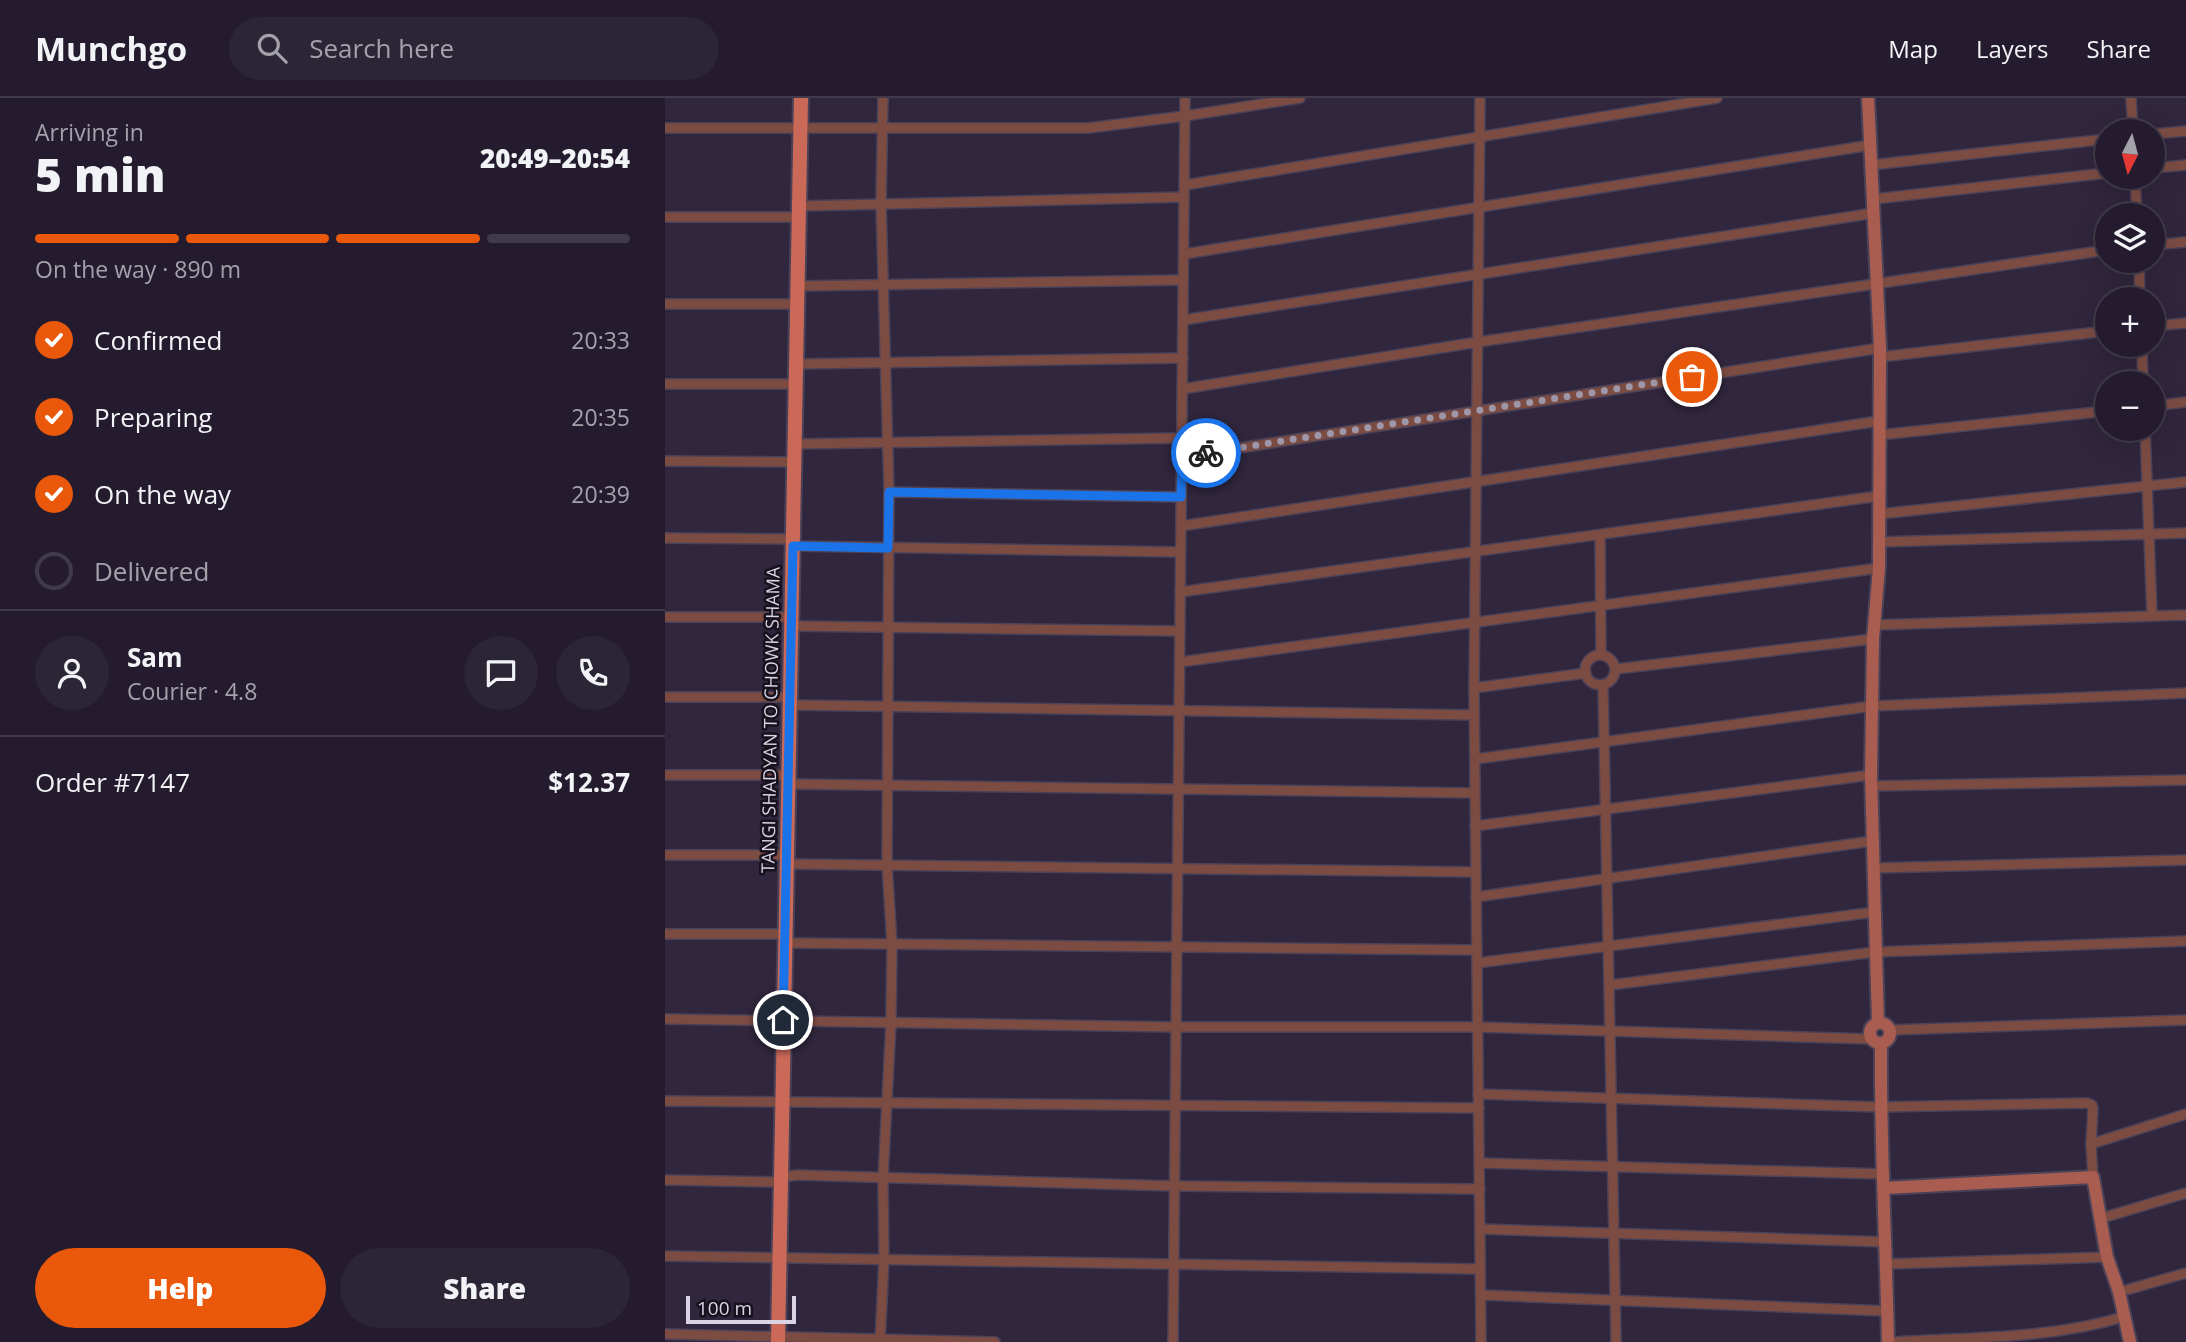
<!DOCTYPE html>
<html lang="en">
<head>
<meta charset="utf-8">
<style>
  body { margin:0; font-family:"Open Sans",sans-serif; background:#2c2536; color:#f1f3f6; height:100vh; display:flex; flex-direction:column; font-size:26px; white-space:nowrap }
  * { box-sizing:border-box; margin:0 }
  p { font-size:23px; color:#a3a1aa }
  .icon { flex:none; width:38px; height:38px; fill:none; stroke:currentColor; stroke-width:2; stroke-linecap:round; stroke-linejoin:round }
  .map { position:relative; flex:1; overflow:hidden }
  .sheet { display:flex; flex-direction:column; background:#241c2e; width:665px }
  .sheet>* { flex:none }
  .needle { width:46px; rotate:186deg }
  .fabs { position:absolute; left:1430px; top:21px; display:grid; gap:14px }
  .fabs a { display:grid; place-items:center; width:70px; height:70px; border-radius:50%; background:#241c2e; box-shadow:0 7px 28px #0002,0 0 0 2px #413a4a; font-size:35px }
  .scale { position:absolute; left:21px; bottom:18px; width:110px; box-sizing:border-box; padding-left:7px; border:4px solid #d9d3e3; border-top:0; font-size:19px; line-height:24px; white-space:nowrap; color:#d9d3e3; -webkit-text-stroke:5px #16111c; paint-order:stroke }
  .pin { position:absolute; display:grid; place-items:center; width:60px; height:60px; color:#fff; margin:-30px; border:4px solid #fff; border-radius:50%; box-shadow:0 2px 7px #0007 }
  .courier { position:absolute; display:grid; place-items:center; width:70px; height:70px; margin:-35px; border:5px solid #1a73e8; border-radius:50%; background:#fff; color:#222; box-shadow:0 2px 9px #0007 }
  .headline em { font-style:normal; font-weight:800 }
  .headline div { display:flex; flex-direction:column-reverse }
  .headline { display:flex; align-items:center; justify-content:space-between; height:119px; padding:0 35px }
  h1 { font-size:46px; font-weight:800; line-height:52px }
  .bar { display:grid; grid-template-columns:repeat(4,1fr); gap:10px 7px; align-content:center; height:84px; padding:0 35px }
  .bar i { height:9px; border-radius:5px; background:#413a4a }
  .bar .on { background:#ea580c }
  .bar p { grid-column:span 4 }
  .line { display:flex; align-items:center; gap:18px; padding:0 35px; border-top:2px solid #413a4a }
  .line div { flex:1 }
  .round { display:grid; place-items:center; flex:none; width:74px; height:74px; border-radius:37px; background:#2c2536 }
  ol { padding:0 35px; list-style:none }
  li { display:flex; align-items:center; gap:21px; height:77px }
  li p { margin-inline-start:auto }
  li .icon { padding:7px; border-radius:50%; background:#ea580c; color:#fff; stroke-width:4 }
  li:last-child { color:#a3a1aa }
  li i { width:38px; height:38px; border:4px solid #413a4a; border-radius:50% }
  .action { display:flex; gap:14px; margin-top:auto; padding:14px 35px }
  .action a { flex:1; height:80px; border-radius:42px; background:#ea580c; color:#fff; font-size:28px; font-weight:800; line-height:80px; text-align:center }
  .action a+a { background:#2c2536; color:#f1f3f6 }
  header { display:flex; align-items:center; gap:42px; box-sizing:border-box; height:98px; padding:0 35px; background:#241c2e; border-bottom:2px solid #413a4a }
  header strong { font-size:33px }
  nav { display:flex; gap:38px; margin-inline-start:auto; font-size:24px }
  .search { width:490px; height:63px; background:#2c2536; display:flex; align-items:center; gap:18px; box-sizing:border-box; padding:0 24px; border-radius:38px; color:#a3a1aa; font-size:26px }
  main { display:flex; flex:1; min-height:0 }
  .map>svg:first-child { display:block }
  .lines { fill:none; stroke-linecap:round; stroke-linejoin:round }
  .street-casing { stroke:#4b4258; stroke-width:12 }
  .secondary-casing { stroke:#4b4258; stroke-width:16 }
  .primary-casing { stroke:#4b4258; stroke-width:18 }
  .street { stroke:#7c4c43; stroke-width:9 }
  .secondary { stroke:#a95d50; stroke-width:12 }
  .primary { stroke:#cb6959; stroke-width:14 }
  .done { stroke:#9e96a9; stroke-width:7; stroke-dasharray:0 12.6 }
  .route { stroke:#1a73e8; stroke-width:9 }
  .labels { text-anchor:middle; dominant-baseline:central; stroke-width:5; stroke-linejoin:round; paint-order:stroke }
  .street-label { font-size:18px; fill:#d9d3e3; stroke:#16111c }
</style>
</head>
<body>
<header>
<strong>Munchgo</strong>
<div class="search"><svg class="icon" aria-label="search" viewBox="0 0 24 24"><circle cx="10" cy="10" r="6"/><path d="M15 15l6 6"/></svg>Search here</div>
<nav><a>Map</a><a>Layers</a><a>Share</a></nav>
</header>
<main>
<section class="sheet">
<div class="headline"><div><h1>5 min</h1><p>Arriving in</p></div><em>20:49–20:54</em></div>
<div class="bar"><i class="on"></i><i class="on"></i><i class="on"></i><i></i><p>On the way · 890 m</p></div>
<ol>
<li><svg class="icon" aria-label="check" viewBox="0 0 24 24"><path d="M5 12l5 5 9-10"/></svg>Confirmed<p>20:33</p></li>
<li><svg class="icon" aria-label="check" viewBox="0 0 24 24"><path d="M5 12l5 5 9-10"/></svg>Preparing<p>20:35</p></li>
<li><svg class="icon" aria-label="check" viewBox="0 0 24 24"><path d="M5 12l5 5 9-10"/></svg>On the way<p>20:39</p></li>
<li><i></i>Delivered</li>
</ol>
<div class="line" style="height:126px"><a class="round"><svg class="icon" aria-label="person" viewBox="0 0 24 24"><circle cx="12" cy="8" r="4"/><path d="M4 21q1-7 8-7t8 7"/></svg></a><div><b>Sam</b><p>Courier · 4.8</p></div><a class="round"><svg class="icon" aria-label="chat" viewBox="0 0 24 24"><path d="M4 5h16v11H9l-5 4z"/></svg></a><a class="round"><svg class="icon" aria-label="phone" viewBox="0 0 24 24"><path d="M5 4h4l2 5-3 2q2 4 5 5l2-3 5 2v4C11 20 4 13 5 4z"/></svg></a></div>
<div class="line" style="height:91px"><div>Order #7147</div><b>$12.37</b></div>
<div class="action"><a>Help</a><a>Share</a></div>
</section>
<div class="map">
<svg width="1521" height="1244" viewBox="0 0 1521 1244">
  <rect width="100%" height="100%" fill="#30263d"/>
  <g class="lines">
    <!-- street casing -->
    <g class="street-casing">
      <g id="street">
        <path d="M815,0L809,590L816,1244"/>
        <path d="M1466,0L1468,33"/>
        <path d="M0,30H423L520,18L635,0"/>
        <path d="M1488,36L1521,33"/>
        <path d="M1206,67L1442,41"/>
        <path d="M1488,70L1521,67"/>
        <path d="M1470,79L1472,117"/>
        <path d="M520,87L1052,0"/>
        <path d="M1209,101L1442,75"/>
        <path d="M134,108L519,99"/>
        <path d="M0,119H134"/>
        <path d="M1488,147L1521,144"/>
        <path d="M519,156L1206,47"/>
        <path d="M1474,163L1475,201"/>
        <path d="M133,188L518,182"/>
        <path d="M0,206H133"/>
        <path d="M518,222L1209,115"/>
        <path d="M1488,228L1521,225"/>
        <path d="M1477,247L1478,285"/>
        <path d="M1215,259L1442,233"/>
        <path d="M132,266L518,260"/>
        <path d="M0,286H131"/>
        <path d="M517,291L813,244L1442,152"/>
        <path d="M1488,308L1521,304"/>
        <path d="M1480,331L1487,518"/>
        <path d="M1214,337L1442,313"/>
        <path d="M130,346L517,340"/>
        <path d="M517,359L1215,250"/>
        <path d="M0,363L130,364"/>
        <path d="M224,394L516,399"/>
        <path d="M1214,416L1521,384"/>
        <path d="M516,428L1214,323"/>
        <path d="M935,437L936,557"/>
        <path d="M0,440L129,441"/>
        <path d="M1214,444L1521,435"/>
        <path d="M129,448L516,454"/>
        <path d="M515,494L1214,398"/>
        <path d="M0,519H127"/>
        <path d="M1210,527L1521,517"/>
        <path d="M127,528L515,533"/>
        <circle cx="935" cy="572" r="15"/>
        <path d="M515,564L1214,470"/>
        <path d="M951,571L1208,541"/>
        <path d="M938,587L951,1244"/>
        <path d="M809,590L921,575"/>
        <path d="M0,599H125"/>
        <path d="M125,607L809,617"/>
        <path d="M810,661L1208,608L1521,595"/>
        <path d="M0,677H123"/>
        <path d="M123,686L810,695"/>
        <path d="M1207,688L1521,682"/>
        <path d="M810,728L1206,677"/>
        <path d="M0,757H122"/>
        <path d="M122,766L811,774"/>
        <path d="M1209,770L1521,762"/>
        <path d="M811,799L1207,743"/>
        <path d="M0,836H120"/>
        <path d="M120,845L812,852"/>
        <path d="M812,865L1210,814"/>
        <path d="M945,887L1210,854L1521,843"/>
        <path d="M0,921L511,929H813L1206,941"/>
        <path d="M1225,932L1521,922"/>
        <path d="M813,996L1215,1009L1422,1005L1427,1007L1428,1011L1426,1046L1428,1079"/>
        <path d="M0,1003L814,1010"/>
        <path d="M1426,1046L1521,1016"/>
        <path d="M814,1065L1220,1076"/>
        <path d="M116,1079L133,1077L509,1088L815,1091"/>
        <path d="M0,1082L116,1084"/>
        <path d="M1437,1120L1521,1095"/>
        <path d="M815,1131L1222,1144"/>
        <path d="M0,1158L815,1171"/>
        <path d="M1222,1166L1442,1159"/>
        <path d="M1454,1194L1521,1175"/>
        <path d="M816,1197L1222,1213"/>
        <path d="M0,1236L330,1244"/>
        <path d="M215,1244L219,1162L218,1080L226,924L227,846L222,767L224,394L216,106L218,0"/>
        <path d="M508,1244L520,0"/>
        <path d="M1230,1244C1307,1239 1385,1241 1458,1219"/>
      </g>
    </g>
    <!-- secondary casing -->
    <g class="secondary-casing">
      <g id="secondary">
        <path d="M1203,0L1215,250L1214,470L1208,541L1206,677L1213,925"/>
        <circle cx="1215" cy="935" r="10"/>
        <path d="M1216,946C1215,1045 1221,1145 1223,1244"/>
        <path d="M1220,1090L1428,1079L1442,1159L1454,1194L1465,1244"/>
      </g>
    </g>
    <!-- primary casing -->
    <g class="primary-casing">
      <path id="primary" d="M113,1244L136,0"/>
    </g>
    <!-- street -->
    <use href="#street" class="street"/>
    <!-- secondary -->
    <use href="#secondary" class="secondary"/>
    <!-- primary -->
    <use href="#primary" class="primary"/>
  </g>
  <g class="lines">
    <!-- done -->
    <path class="done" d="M541,355L1027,279"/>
    <!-- route -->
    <path class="route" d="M118,922L128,448L223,450L224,394L516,399L517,359L541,355"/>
  </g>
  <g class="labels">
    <!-- street labels -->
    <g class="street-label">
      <text transform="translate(105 622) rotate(-89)">TANGI SHADYAN TO CHOWK SHAMA</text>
    </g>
  </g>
</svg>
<div class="fabs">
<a><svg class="needle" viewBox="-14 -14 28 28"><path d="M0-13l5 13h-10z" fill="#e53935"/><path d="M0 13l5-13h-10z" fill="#a3a1aa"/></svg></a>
<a><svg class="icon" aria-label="layers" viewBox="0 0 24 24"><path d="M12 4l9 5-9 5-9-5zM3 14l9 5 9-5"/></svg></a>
<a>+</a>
<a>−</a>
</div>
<div class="scale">100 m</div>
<div class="pin" style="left:1027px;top:279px;background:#ea580c"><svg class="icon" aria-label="bag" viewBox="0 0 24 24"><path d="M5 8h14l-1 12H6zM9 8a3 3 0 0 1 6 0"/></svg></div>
<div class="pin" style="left:118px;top:922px;background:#1f2937"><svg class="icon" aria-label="home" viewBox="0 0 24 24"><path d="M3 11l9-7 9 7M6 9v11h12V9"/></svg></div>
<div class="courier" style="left:541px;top:355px"><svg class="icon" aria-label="bike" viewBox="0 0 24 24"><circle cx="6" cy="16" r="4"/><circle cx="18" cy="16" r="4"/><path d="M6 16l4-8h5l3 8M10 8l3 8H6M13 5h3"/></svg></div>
</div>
</main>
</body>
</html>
